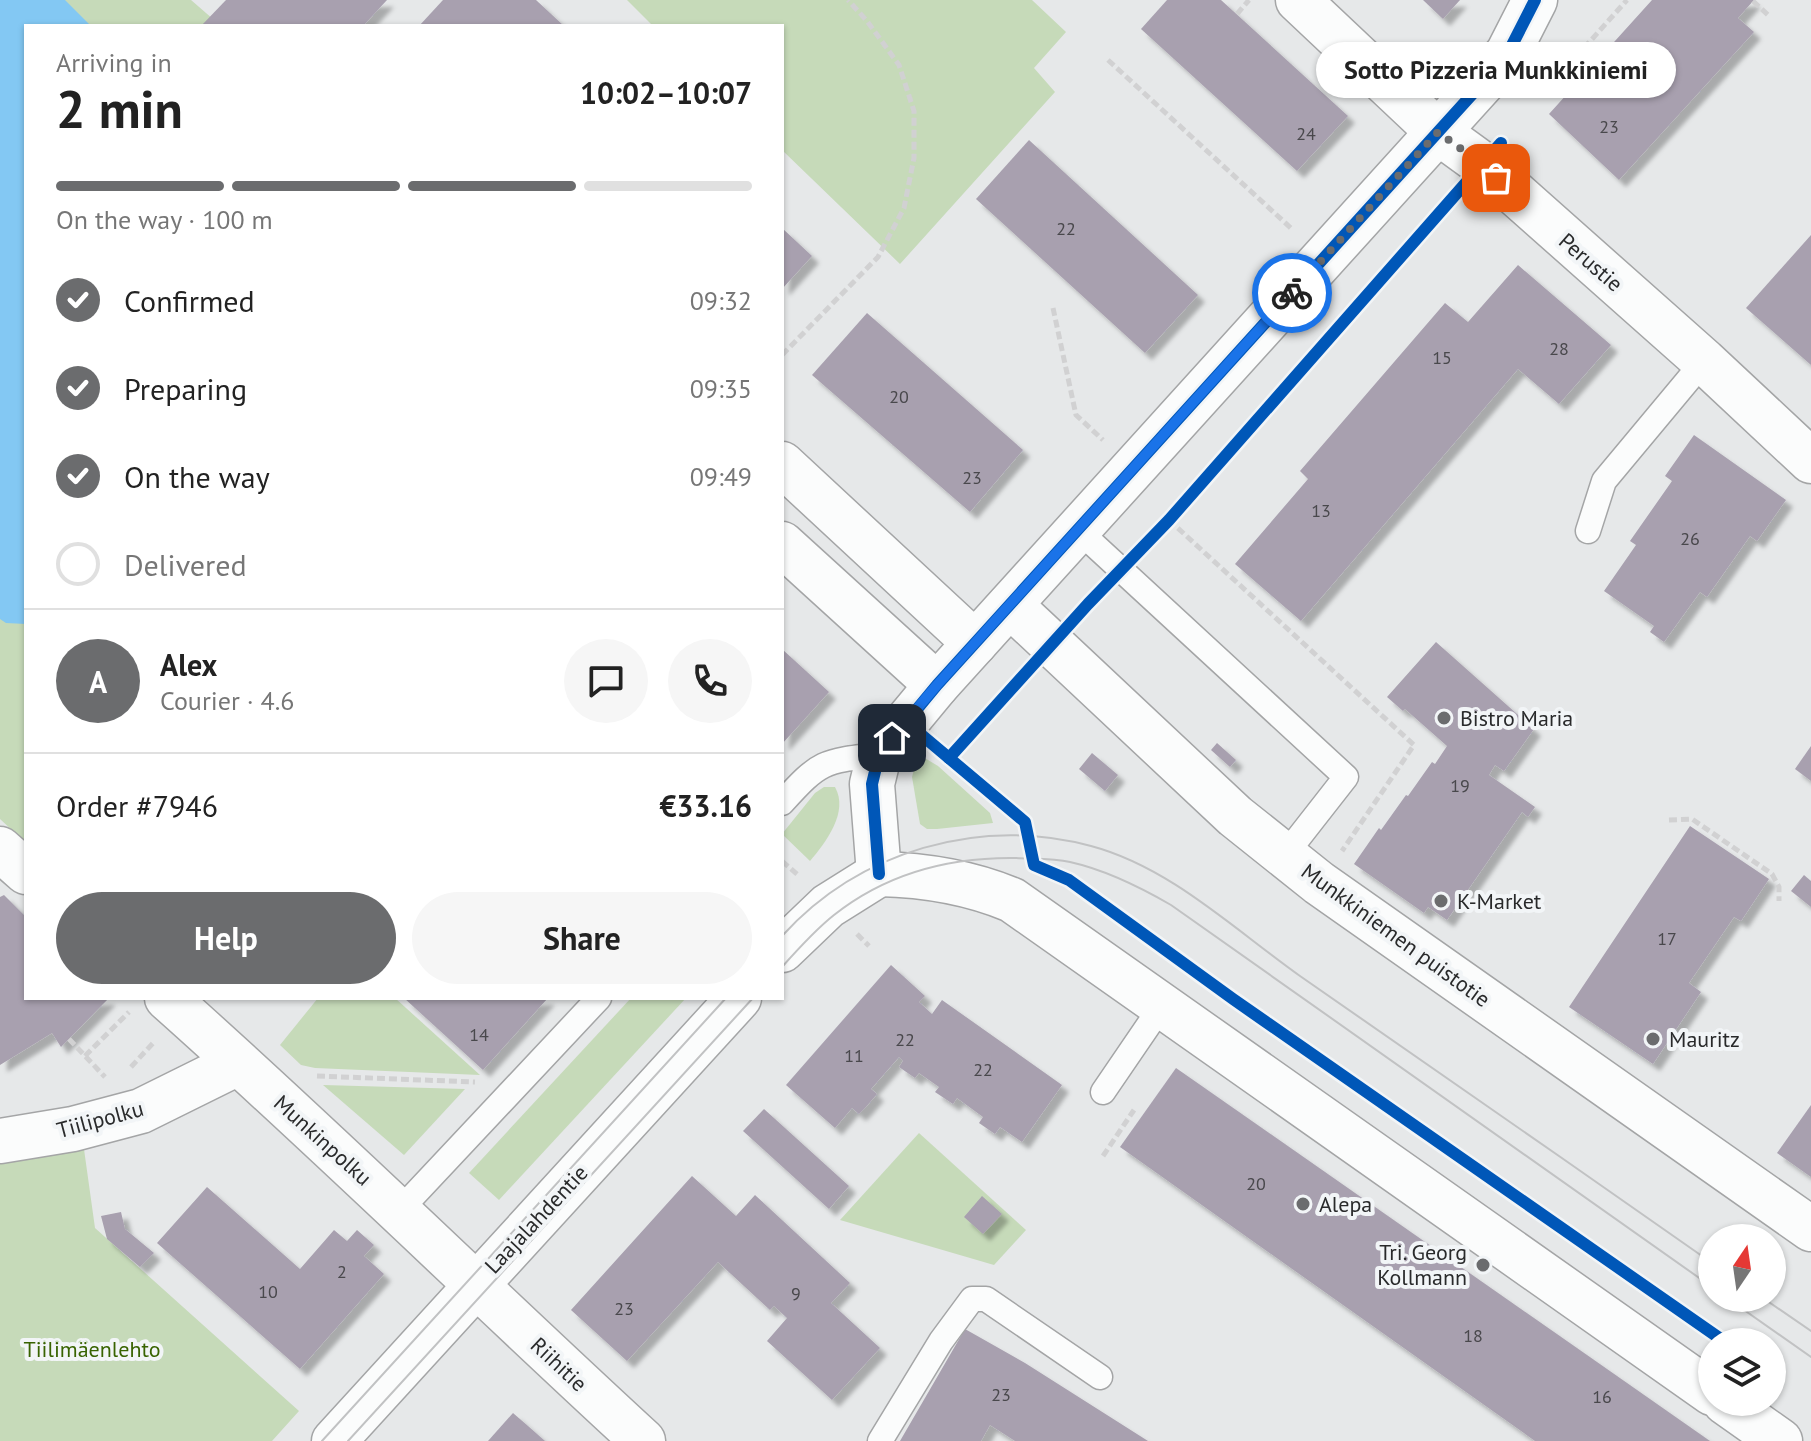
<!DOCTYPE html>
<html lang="en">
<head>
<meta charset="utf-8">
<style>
  body { margin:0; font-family:"PT Sans",sans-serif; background:#f6f6f6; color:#222; height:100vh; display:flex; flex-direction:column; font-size:30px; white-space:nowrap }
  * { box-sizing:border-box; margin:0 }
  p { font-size:26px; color:#767676 }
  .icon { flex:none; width:44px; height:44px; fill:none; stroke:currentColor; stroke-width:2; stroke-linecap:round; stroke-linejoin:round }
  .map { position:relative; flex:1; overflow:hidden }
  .side { position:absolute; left:24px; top:24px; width:760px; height:976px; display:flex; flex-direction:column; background:#fff; border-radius:0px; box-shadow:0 2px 6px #0004 }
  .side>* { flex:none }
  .needle { width:52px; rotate:13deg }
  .buttons { position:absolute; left:1698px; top:1224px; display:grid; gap:16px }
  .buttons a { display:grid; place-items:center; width:88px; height:88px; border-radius:50%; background:#fff; box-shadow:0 2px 6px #0004; font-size:40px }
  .pin { position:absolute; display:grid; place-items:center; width:68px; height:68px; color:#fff; margin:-34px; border-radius:16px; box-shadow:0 4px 12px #0006 }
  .courier { position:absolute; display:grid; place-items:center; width:80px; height:80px; margin:-40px; border:6px solid #1a73e8; border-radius:50%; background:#fff; color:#222; box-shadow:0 2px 10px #0007 }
  .bubble { position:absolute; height:56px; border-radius:28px; background:#fff; box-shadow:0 2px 6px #0004; font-size:26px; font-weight:800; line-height:56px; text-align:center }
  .summary em { font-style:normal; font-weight:800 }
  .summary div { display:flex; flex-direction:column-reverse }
  .summary { display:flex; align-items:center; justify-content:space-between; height:136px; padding:0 32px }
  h1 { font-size:52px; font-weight:800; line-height:60px }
  .bar { display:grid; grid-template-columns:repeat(4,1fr); gap:12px 8px; align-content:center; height:96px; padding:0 32px }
  .bar i { height:10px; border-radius:6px; background:#e0e0e0 }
  .bar .selected { background:#6b6c6e }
  .bar p { grid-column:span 4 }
  .line { display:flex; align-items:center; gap:20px; padding:0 32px; border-top:2px solid #e0e0e0 }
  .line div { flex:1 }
  .round { display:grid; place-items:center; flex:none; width:84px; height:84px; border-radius:42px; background:#f6f6f6 }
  ol { padding:0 32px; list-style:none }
  li { display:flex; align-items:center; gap:24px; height:88px }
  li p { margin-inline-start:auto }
  li .icon { padding:8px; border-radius:50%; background:#6b6c6e; color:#fff; stroke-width:4 }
  li:last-child { color:#767676 }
  li i { width:44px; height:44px; border:4px solid #e0e0e0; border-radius:50% }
  .action { display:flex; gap:16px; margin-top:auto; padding:16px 32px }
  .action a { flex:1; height:92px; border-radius:48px; background:#6b6c6e; color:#fff; font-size:32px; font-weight:800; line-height:92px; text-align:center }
  .action a+a { background:#f6f6f6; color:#222 }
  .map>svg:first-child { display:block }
  .green { fill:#c6dab9 }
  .water { fill:#83c8f3 }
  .building { fill:#a8a0af; filter:url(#shadow) }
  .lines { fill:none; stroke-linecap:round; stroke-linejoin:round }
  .lane-casing { stroke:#a4a5a6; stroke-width:27 }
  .street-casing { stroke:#a4a5a6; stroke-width:47 }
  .secondary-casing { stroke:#a4a5a6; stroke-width:47 }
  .path { stroke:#d1d1d2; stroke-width:5; stroke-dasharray:8 4; stroke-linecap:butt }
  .lane { stroke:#fbfcfc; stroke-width:24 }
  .street { stroke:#fbfcfc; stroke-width:44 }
  .secondary { stroke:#fbfcfc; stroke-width:44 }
  .tram { stroke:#c1c2c3; stroke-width:2 }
  .cycleway-casing { stroke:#f2f5f7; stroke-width:17 }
  .cycleway { stroke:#0057b8; stroke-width:12 }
  .done { stroke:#6b6c6e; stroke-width:8; stroke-dasharray:0 14.4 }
  .route { stroke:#1a73e8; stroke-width:10 }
  .poi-dot { fill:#6b6c6e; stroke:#f2f5f7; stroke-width:3 }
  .labels { text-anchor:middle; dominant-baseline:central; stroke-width:8; stroke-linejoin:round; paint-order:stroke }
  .number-label { font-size:18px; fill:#49484c }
  .street-label { font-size:22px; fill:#292a2b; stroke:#f2f5f7 }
  .poi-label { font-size:22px; fill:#292a2b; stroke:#f2f5f7; text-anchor:start }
  .park-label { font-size:22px; fill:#386301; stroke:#f2f5f7 }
</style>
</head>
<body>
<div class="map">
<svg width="1811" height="1441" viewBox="0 0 1811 1441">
  <defs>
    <filter id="shadow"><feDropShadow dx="7" dy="7" stdDeviation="2" flood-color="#0004"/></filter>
  </defs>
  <rect width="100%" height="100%" fill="#e6e8e9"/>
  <!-- green -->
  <g class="green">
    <path d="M0,0H191L221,26H26V843L0,819Z"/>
    <path d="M627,0H1032L1066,32L1034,68L1055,92L900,264L782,150V26H653Z"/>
    <path d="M918,754L938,766L990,813L993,823L937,829H927L920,824L912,777Z"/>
    <path d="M824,787H835C849,812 826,842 810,861L782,834L815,793Z"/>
    <path d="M318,998H395L480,1075L315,1068L301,1065L280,1045Z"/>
    <path d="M631,998H686L499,1200L469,1173Z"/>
    <path d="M323,1085L465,1089L404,1155Z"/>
    <path d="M919,1133L1026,1230L994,1265L840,1220Z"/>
    <path d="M83,1142L95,1228L299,1411L272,1441H0V1156Z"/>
  </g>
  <!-- water -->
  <path class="water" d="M0,0H65L91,26H26V624L6,623L0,619Z"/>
  <!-- building -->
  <g class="building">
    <path d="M226,0H387L363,26H201Z"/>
    <path d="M443,0H536L564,26H419Z"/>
    <path d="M1167,0H1221L1348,116L1297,171L1141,29Z"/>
    <path d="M1423,0H1460L1443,19Z"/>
    <path d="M1652,0H1754L1738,18L1754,32L1619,180L1549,114Z"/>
    <path d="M1029,140L1198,295L1145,353L976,199Z"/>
    <path d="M782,228L812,256L782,289Z"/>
    <path d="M1811,235V365L1746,308Z"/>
    <path d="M1518,265L1611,345L1559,404L1518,369L1301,621L1235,564L1308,479L1300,471L1445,303L1468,322Z"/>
    <path d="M867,313L1023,450L970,512L812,375Z"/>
    <path d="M1694,435L1786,500L1757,541L1750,536L1707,597L1700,592L1664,642L1650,632L1654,626L1604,591L1636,545L1630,541L1672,481L1665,476Z"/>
    <path d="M1436,642L1534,729L1504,771L1495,765L1489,775L1535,807L1528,817L1522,812L1447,920L1428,907L1424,913L1354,864L1379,828L1381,830L1406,795L1408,796L1432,762L1435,764L1447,746L1405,709L1403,711L1387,697Z"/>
    <path d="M782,649L829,692L782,744Z"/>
    <path d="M1217,743L1236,760L1230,767L1211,750Z"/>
    <path d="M1811,746V781L1795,769Z"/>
    <path d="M1092,753L1118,775L1105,791L1079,769Z"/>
    <path d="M1690,826L1769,879L1741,921L1734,917L1689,983L1701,992L1653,1064L1569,1007Z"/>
    <path d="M1804,875L1811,881V907L1791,891Z"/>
    <path d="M4,895L26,917V998H109L61,1047L52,1033L0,1065V897Z"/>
    <path d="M891,965L925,996L919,1002L932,1014L942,1000L1062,1085L1022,1142L1000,1127L995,1134L979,1123L983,1117L957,1098L953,1104L935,1092L939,1087L919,1073L915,1078L899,1067L903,1061L899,1057L871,1089L877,1094L865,1108L859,1114L852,1108L835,1128L786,1085Z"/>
    <path d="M404,998H548L483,1070Z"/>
    <path d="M1176,1068L1587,1355L1710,1441H1535L1120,1147Z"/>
    <path d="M1811,1105V1177L1777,1153Z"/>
    <path d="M764,1109L849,1186L829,1209L743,1131Z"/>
    <path d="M692,1176L736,1216L755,1195L850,1283L831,1303L880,1348L832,1400L767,1341L787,1318L774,1306L770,1310L718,1262L627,1361L571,1310Z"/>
    <path d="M207,1187L300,1269L334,1230L347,1241L357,1230L374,1245L364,1256L384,1274L300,1369L157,1243Z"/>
    <path d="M982,1196L1002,1214L983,1234L964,1217Z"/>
    <path d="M121,1212L125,1229L154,1253L140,1267L107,1239L101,1216Z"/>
    <path d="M965,1329L1025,1363L1148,1441H1015L990,1425L981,1441H900Z"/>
    <path d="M513,1413L528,1426L545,1441H488Z"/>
  </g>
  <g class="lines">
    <!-- lane casing -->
    <g class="lane-casing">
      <g id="lane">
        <path d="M1078,530L1346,777L1285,855"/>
        <path d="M1588,531L1604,481L1704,361"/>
        <path d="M782,803C820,761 823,761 879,755"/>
        <path d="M1103,1092L1161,1007"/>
        <path d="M399,1211L599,998"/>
        <path d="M880,1441L941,1341L972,1299H986L1100,1377"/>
      </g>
    </g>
    <!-- street casing -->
    <g class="street-casing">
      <g id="street">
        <path d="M1298,0L1438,132L1482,164L1704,361L1811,461"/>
        <path d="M782,464L975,643"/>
        <path d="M782,544L937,685"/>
        <path d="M0,849L26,872"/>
        <path d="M167,998C329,1142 483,1294 643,1441"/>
        <path d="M0,1141L73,1129L141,1111L238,1063"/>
      </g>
    </g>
    <!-- secondary casing -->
    <g class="secondary-casing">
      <g id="secondary">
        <path d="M1010,605L1235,816L1319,883L1811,1229"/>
        <path d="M879,874L872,784L879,755L937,685L1486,79L1508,53L1535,0"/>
        <path d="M879,874C925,875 969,882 1012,900L1712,1393"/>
        <path d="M782,950L828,906L879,874"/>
        <path d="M1725,1402L1780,1441"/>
        <path d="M334,1441L739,998"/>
      </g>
    </g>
    <!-- path -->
    <g class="path">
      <path d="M1753,1L1768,15"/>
      <path d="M1237,14L1249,0"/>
      <path d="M1584,48L1627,0"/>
      <path d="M1579,53L1593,66"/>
      <path d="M1108,60L1293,230"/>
      <path d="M1053,308L1076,415L1103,440"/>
      <path d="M782,355L878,257L904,208L914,158V111L899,65L867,21L848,0"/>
      <path d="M1169,520L1414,745L1342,851"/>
      <path d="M1669,820L1692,819L1772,874L1779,887V901"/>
      <path d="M782,861L799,876"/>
      <path d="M857,934L869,946"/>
      <path d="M69,1039L105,1077"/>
      <path d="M85,1056L129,1012"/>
      <path d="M131,1067L154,1042"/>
      <path d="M317,1076L475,1082"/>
      <path d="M1103,1156L1134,1110"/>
    </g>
    <!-- lane -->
    <use href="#lane" class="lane"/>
    <!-- street -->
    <use href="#street" class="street"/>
    <!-- secondary -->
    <use href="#secondary" class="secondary"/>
    <!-- tram -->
    <g class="tram">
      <path d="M782,936C859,851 979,816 1091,846C1170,867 1235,930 1300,976C1437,1071 1575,1167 1712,1263"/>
      <path d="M782,967C798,949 815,930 834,915C887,873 949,857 1016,858C1034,859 1053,858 1070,862C1106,870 1140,887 1171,905L1712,1287"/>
      <path d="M1727,1298L1811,1357"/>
      <path d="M1763,1298L1811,1331"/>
      <path d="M322,1441L726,998"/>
      <path d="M348,1441L753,998"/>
    </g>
    <!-- cycleway casing -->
    <g class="cycleway-casing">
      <g id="cycleway">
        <path d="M905,721L1025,822L1034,865L1069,880L1233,999L1725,1342"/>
        <path d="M949,758L1088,604L1169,520L1501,143"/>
        <path d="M879,874L872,784L879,755L937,685L1486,79L1508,53L1535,0"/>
      </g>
    </g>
    <!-- cycleway -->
    <use href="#cycleway" class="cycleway"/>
  </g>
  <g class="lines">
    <!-- done -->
    <path class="done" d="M1292,293L1438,132L1482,164L1496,178"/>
    <!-- route -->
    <path class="route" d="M892,738L937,685L1292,293"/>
  </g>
  <!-- markers -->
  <g class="poi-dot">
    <circle cx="1444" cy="718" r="8"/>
    <circle cx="1441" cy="901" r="8"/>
    <circle cx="1653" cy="1039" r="8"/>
    <circle cx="1303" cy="1204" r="8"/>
    <circle cx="1483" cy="1265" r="8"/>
  </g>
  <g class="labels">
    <!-- number labels -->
    <g class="number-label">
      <text x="1609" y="126">23</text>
      <text x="1306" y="133">24</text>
      <text x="1066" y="228">22</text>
      <text x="1559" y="348">28</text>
      <text x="1442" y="357">15</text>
      <text x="899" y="396">20</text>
      <text x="972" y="477">23</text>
      <text x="1321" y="510">13</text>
      <text x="1690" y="538">26</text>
      <text x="1460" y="785">19</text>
      <text x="1667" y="938">17</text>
      <text x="479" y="1034">14</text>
      <text x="905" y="1039">22</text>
      <text x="854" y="1055">11</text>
      <text x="983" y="1069">22</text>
      <text x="1256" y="1183">20</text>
      <text x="342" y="1271">2</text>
      <text x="268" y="1291">10</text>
      <text x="796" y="1293">9</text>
      <text x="624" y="1308">23</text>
      <text x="1473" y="1335">18</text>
      <text x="1001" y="1394">23</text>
      <text x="1602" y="1396">16</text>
    </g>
    <!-- street labels -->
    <g class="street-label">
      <text transform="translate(1591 262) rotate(41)">Perustie</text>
      <text transform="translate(1396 935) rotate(36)">Munkkiniemen puistotie</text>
      <text transform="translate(100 1119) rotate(-15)">Tiilipolku</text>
      <text transform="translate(323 1140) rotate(42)">Munkinpolku</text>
      <text transform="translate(536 1219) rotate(-47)">Laajalahdentie</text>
      <text transform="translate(559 1364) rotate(43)">Riihitie</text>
    </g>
    <!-- poi labels -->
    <g class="poi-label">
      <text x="1460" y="718">Bistro Maria</text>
      <text x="1457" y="901">K-Market</text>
      <text x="1669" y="1039">Mauritz</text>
      <text x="1319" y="1204">Alepa</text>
      <text x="1467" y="1252" text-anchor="end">Tri. Georg<tspan x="1467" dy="25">Kollmann</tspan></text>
    </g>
    <!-- park labels -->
    <g class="park-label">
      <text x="92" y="1349">Tiilimäenlehto</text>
    </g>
  </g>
</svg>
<div class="buttons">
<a><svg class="needle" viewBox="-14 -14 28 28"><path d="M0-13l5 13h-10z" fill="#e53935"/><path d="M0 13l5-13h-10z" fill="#767676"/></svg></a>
<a><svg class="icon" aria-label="layers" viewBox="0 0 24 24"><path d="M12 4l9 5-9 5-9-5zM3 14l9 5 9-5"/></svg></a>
</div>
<div class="pin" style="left:1496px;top:178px;background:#ea580c"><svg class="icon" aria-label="bag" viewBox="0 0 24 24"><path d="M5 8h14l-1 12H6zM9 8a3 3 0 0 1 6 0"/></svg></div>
<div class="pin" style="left:892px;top:738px;background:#1f2937"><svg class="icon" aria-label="home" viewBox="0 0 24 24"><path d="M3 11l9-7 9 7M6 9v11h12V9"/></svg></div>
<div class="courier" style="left:1292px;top:293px"><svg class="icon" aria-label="bike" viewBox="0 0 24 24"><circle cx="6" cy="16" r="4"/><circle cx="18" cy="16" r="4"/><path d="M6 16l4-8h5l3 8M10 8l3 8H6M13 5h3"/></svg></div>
<div class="bubble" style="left:1316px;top:42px;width:360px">Sotto Pizzeria Munkkiniemi</div>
<section class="side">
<div class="summary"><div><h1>2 min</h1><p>Arriving in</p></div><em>10:02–10:07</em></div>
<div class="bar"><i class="selected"></i><i class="selected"></i><i class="selected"></i><i></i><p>On the way · 100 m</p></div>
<ol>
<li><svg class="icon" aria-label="check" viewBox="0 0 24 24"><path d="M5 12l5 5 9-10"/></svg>Confirmed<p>09:32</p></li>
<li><svg class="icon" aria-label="check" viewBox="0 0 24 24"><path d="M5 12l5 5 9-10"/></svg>Preparing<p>09:35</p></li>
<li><svg class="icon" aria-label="check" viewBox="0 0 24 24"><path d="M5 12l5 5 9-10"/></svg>On the way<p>09:49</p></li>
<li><i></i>Delivered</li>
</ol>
<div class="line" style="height:144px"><b class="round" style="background:#6b6c6e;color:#fff">A</b><div><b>Alex</b><p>Courier · 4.6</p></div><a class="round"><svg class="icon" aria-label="chat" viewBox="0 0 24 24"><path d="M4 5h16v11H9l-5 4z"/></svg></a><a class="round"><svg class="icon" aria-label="phone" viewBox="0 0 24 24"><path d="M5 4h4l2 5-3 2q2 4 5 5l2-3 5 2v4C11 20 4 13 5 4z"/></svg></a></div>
<div class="line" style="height:104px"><div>Order #7946</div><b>€33.16</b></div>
<div class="action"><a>Help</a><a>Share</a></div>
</section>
</div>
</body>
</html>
